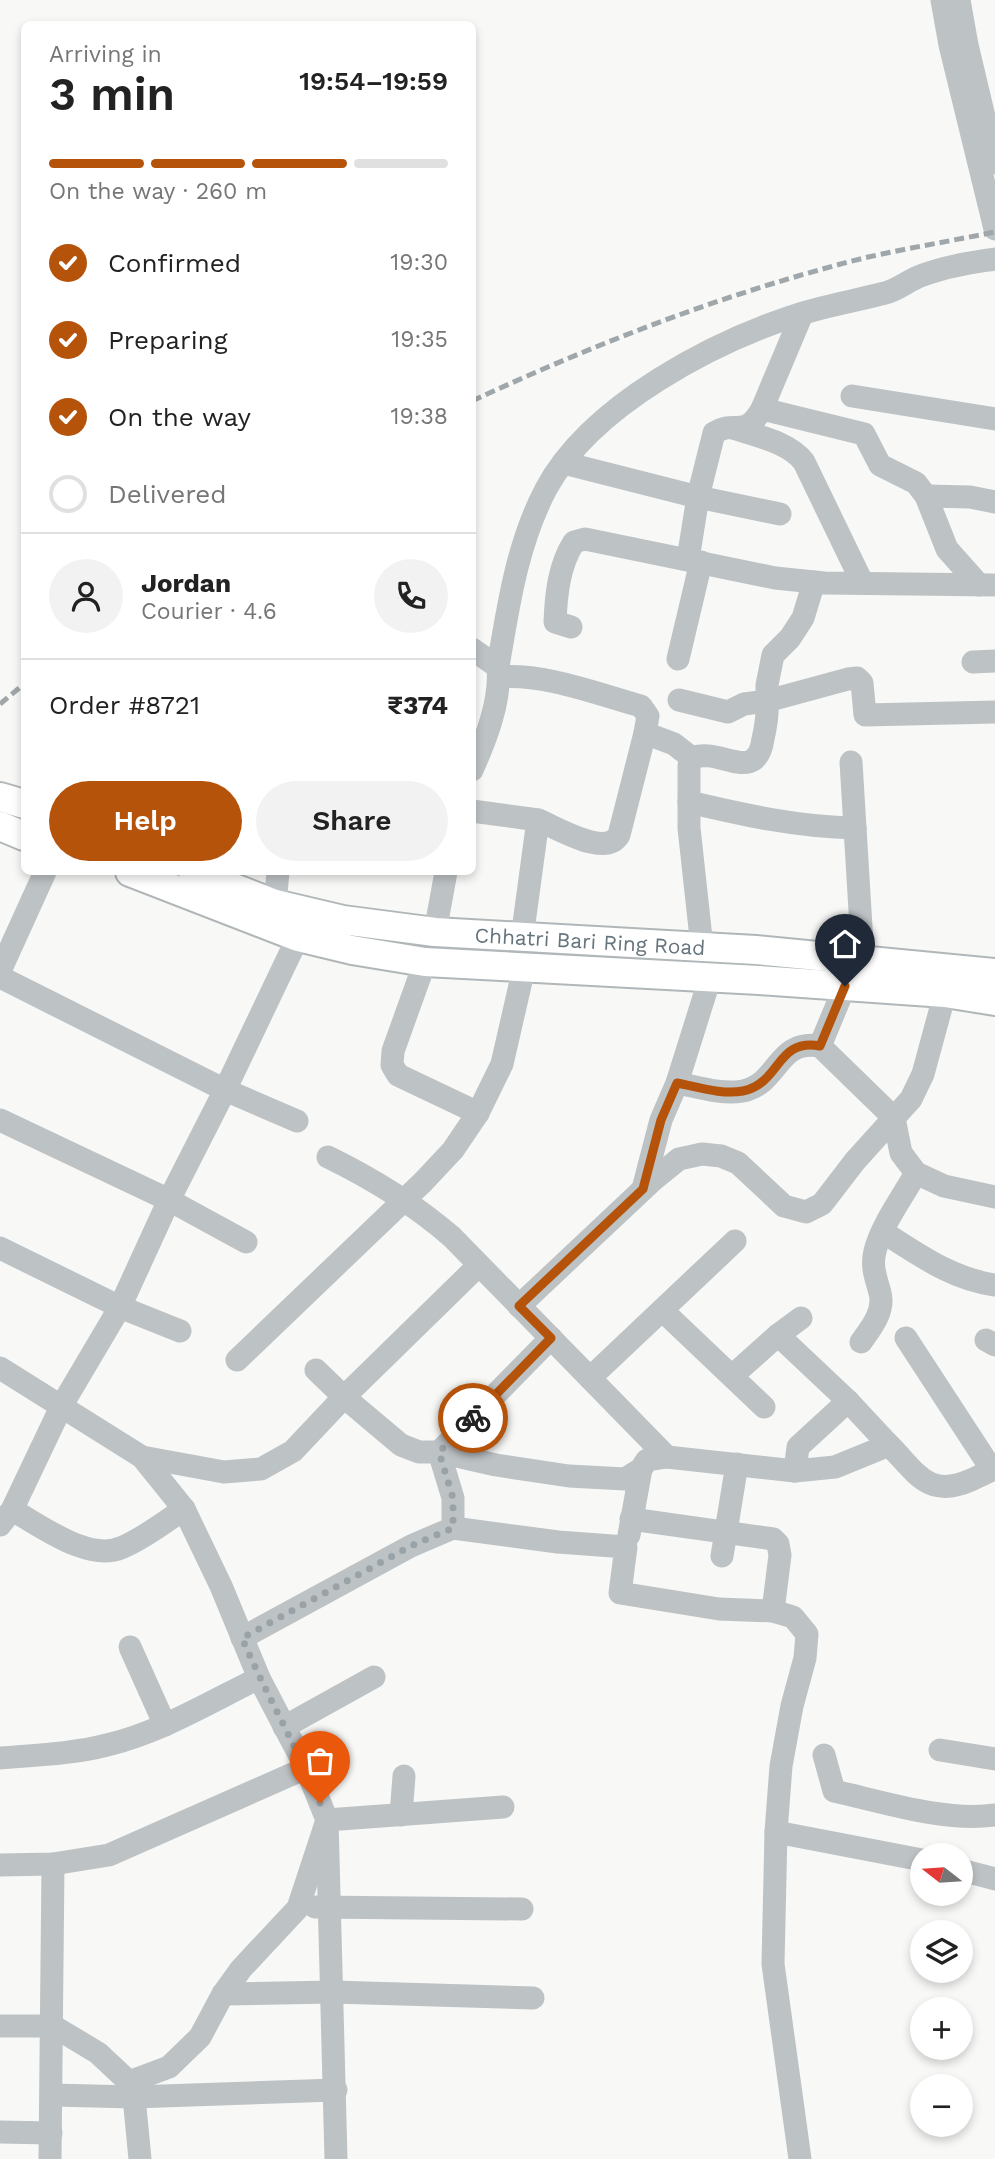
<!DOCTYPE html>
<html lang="en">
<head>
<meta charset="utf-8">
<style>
  body { margin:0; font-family:"Work Sans",sans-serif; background:#f2f2f2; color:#222; height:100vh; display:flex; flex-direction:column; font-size:26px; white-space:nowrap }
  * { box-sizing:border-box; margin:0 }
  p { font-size:23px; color:#767676 }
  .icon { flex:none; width:38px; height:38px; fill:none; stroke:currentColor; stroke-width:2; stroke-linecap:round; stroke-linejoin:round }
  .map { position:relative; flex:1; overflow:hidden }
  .drawer { position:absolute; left:21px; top:21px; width:455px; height:854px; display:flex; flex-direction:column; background:#fff; border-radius:10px; box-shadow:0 4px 10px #0003 }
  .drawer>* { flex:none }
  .needle { width:46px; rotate:287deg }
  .fabs { position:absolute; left:910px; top:1843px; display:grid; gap:14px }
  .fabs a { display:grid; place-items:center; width:63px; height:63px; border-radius:50%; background:#fff; box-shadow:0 4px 10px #0003; font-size:35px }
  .pin { position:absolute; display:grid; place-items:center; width:60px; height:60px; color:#fff; margin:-72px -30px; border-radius:50% 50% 50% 0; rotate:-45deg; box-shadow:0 0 7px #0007 }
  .pin .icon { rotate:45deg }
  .courier { position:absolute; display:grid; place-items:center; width:70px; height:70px; margin:-35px; border:5px solid #b45309; border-radius:50%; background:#fff; color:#222; box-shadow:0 2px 9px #0007 }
  .headline em { font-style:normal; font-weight:600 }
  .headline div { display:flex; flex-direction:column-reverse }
  .headline { display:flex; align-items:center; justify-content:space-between; height:119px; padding:0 28px }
  h1 { font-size:46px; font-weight:600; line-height:52px }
  .bar { display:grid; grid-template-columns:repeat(4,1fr); gap:10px 7px; align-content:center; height:84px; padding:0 28px }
  .bar i { height:9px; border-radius:5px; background:#e0e0e0 }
  .bar .on { background:#b45309 }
  .bar p { grid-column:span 4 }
  .line { display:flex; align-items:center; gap:18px; padding:0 28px; border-top:2px solid #e0e0e0 }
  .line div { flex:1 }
  .round { display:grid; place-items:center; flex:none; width:74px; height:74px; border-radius:37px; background:#f2f2f2 }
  ol { padding:0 28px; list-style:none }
  li { display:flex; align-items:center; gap:21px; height:77px }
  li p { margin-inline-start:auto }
  li .icon { padding:7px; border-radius:50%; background:#b45309; color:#fff; stroke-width:4 }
  li:last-child { color:#767676 }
  li i { width:38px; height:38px; border:4px solid #e0e0e0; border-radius:50% }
  .primary-button { display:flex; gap:14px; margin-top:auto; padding:14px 28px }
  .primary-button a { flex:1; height:80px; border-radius:42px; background:#b45309; color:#fff; font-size:28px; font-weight:600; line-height:80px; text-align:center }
  .primary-button a+a { background:#f2f2f2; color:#222 }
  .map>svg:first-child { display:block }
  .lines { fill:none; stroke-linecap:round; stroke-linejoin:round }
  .major-casing { stroke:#b1b7b9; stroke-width:32 }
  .minor { stroke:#bdc2c5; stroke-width:23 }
  .major { stroke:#fff; stroke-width:28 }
  .rail { stroke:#a0a7ab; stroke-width:5; stroke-dasharray:10 5; stroke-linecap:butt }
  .done { stroke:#99a3a7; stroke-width:7; stroke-dasharray:0 12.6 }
  .route { stroke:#b45309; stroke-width:9 }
  .labels { text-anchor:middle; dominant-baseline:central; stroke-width:7; stroke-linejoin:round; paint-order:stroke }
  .street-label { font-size:21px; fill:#66757d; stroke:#fff }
</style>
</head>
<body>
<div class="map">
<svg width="995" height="2159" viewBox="0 0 995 2159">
  <rect width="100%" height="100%" fill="#f8f8f6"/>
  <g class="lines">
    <!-- major casing -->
    <g class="major-casing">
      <g id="major">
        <path d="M0,797L24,804"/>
        <path d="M0,826L24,836"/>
        <path d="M130,872L298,937L352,950L425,962L759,980L945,993L995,1001"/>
        <path id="s1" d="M193,872L275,904L343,920L435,932L756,950L995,973"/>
      </g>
    </g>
    <!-- minor -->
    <g class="minor">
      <path d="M942,0L950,45L995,229"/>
      <path d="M959,0L967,45L995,163"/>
      <path d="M852,396L995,419"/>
      <path d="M762,409L864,434L880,465L916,483L926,496L947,549L979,585"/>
      <path d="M733,428C756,436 789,442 804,462L862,582"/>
      <path d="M564,463L698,497L780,514"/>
      <path d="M926,496L970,497L995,502"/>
      <path d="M688,559L698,497L714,433C736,419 744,440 762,409L802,314"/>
      <path d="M571,627L555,622C556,595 559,565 574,542L585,539L775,578L824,583L995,585"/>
      <path d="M472,649L498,667"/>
      <path d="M678,659L701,562"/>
      <path d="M973,662L995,661"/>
      <path d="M499,677C544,673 597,694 641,706L648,716L645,733L674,744L692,758"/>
      <path d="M679,700L728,712L744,704L767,701V685L773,655L790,638L803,618L814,582"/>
      <path d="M851,762L863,960"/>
      <path d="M472,770C486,739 501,701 498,667C508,607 517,544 546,489C591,405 714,341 803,313C830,305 858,300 885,293C898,290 910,279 923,275C947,266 970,263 995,259"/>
      <path d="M689,802C744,815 798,827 855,828"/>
      <path d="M472,811L538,820L522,938"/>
      <path d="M538,820C558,828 605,858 619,835L645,733"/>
      <path d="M275,904L278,872"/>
      <path d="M435,932L446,872"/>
      <path d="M702,947L689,828V766L692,758C719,746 756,786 763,739C766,726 768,714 767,701L848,679L857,678L862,683L865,715L995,712"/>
      <path d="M425,962L393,1051L392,1065L398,1075L478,1113"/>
      <path d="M0,971L45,872"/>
      <path d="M0,977L225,1090L297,1121"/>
      <path d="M820,1046L894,1118L901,1153L916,1173L944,1186L995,1197"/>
      <path d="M677,1083C698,1087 722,1095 743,1091C780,1083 776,1039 820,1046L845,986"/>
      <path d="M0,1120L169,1200L246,1242"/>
      <path d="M328,1157C373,1179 414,1204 452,1237L667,1457"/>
      <path d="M643,1189L661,1120L677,1083L710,978"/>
      <path d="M883,1232C919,1255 952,1279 995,1285"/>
      <path d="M0,1248L120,1307L180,1331"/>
      <path d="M519,1306L653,1180L679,1159L702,1154L721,1156L738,1163L784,1206L806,1212L822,1204L855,1161L911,1099L923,1074L945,993"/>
      <path d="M663,1311L764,1407"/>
      <path d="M778,1335L848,1401L889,1445"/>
      <path d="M906,1338L992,1470"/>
      <path d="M986,1340L995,1345"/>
      <path d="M861,1342C871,1328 885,1311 880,1293C876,1277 871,1268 875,1251C881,1226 903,1196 916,1173"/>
      <path d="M237,1360L423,1182L453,1150L478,1113L502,1064L524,968"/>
      <path d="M0,1368L142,1457L224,1472L261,1469L293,1451L344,1397L479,1265"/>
      <path d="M732,1376L778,1335L801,1318"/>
      <path d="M590,1378L735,1241"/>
      <path d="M439,1452L496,1465L569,1476L625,1479L641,1469L647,1460L667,1457L795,1471L835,1467L889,1445C917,1473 928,1499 971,1480C979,1476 988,1473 995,1467"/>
      <path d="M439,1452L551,1338"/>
      <path d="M142,1457L184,1509L221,1586L259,1678L306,1768L327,1820L336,2159"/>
      <path d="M795,1471L798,1447L848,1401"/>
      <path d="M12,1510C42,1526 89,1563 123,1547C144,1538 165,1522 184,1509"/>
      <path d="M631,1519L773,1539L778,1544L780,1555L773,1611"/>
      <path d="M0,1525L12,1510L62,1405L120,1307L169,1200L225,1090L298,937"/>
      <path d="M453,1528L558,1542L626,1547L620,1593L719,1609L773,1611L793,1617L807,1634L805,1658L792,1706L781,1766L776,1832L773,1964L800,2159"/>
      <path d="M629,1535L641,1469"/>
      <path d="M722,1556L737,1464"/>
      <path d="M242,1638L411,1546L453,1528V1498L439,1452H419L401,1445L344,1397L316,1370"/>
      <path d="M130,1647L165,1725"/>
      <path d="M284,1727L374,1677"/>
      <path d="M940,1750L995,1759"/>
      <path d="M824,1755L834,1791C883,1802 945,1822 995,1815"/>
      <path d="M0,1758C36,1755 72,1754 107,1745C161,1732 210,1702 259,1678"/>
      <path d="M401,1815L404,1776"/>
      <path d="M776,1832L922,1860"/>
      <path d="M0,1865L53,1864L109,1855L306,1768"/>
      <path d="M961,1870L995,1879"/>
      <path d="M315,1907L522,1909"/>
      <path d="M223,1994L333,1992L533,1998"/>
      <path d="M0,2026H53L98,2053L129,2082L134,2097L140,2159"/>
      <path d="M129,2082L169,2067L200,2037L223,1994L241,1969L298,1908L327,1820L503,1807"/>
      <path d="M52,2095L134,2097L336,2090"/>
      <path d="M0,2132L51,2133"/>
      <path d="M50,2159L53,1864"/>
    </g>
    <!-- major -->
    <use href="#major" class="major"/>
    <!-- rail -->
    <g class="rail">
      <path d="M472,401C599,342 729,292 864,258C907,248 951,241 995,232"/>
      <path d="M0,704L24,684"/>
    </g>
  </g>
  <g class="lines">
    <!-- done -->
    <path class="done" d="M320,1803C297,1747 266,1694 242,1638L411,1546L453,1528V1498L439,1452L473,1418"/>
    <!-- route -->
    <path class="route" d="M473,1418L551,1338L519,1306L643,1189L661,1120L677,1083C698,1087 722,1095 743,1091C781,1083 776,1038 820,1046L845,986"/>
  </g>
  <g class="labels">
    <!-- street labels -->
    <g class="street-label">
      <text stroke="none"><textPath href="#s1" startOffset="406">Chhatri Bari Ring Road</textPath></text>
    </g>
  </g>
</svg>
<div class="fabs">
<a><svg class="needle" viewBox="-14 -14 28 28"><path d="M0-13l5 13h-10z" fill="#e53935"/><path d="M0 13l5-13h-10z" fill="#767676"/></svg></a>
<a><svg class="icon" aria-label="layers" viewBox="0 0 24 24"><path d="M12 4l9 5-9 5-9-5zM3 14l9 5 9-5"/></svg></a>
<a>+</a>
<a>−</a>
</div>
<div class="pin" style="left:320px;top:1803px;background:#ea580c"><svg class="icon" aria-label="bag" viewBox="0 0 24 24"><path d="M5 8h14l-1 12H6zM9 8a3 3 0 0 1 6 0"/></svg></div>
<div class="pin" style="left:845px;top:986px;background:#1f2937"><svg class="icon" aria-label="home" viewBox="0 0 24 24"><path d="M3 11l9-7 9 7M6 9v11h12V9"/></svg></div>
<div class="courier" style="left:473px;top:1418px"><svg class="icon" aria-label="bike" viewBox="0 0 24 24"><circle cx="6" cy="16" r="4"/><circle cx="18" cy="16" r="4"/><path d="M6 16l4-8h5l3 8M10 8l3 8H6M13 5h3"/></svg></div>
<section class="drawer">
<div class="headline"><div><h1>3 min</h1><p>Arriving in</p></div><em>19:54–19:59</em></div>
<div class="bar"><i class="on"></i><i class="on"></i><i class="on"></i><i></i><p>On the way · 260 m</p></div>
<ol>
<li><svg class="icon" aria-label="check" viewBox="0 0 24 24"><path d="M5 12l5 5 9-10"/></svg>Confirmed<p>19:30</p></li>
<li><svg class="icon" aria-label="check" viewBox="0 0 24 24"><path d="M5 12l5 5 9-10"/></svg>Preparing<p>19:35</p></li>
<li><svg class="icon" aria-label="check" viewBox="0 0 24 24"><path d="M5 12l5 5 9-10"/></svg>On the way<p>19:38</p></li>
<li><i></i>Delivered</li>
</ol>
<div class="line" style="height:126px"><a class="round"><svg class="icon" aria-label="person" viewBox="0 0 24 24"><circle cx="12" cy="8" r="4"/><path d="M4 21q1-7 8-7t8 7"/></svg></a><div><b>Jordan</b><p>Courier · 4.6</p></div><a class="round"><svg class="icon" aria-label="phone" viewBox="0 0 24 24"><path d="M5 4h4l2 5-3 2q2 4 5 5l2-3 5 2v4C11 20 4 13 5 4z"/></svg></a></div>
<div class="line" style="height:91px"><div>Order #8721</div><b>₹374</b></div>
<div class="primary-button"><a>Help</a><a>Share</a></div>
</section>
</div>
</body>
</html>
